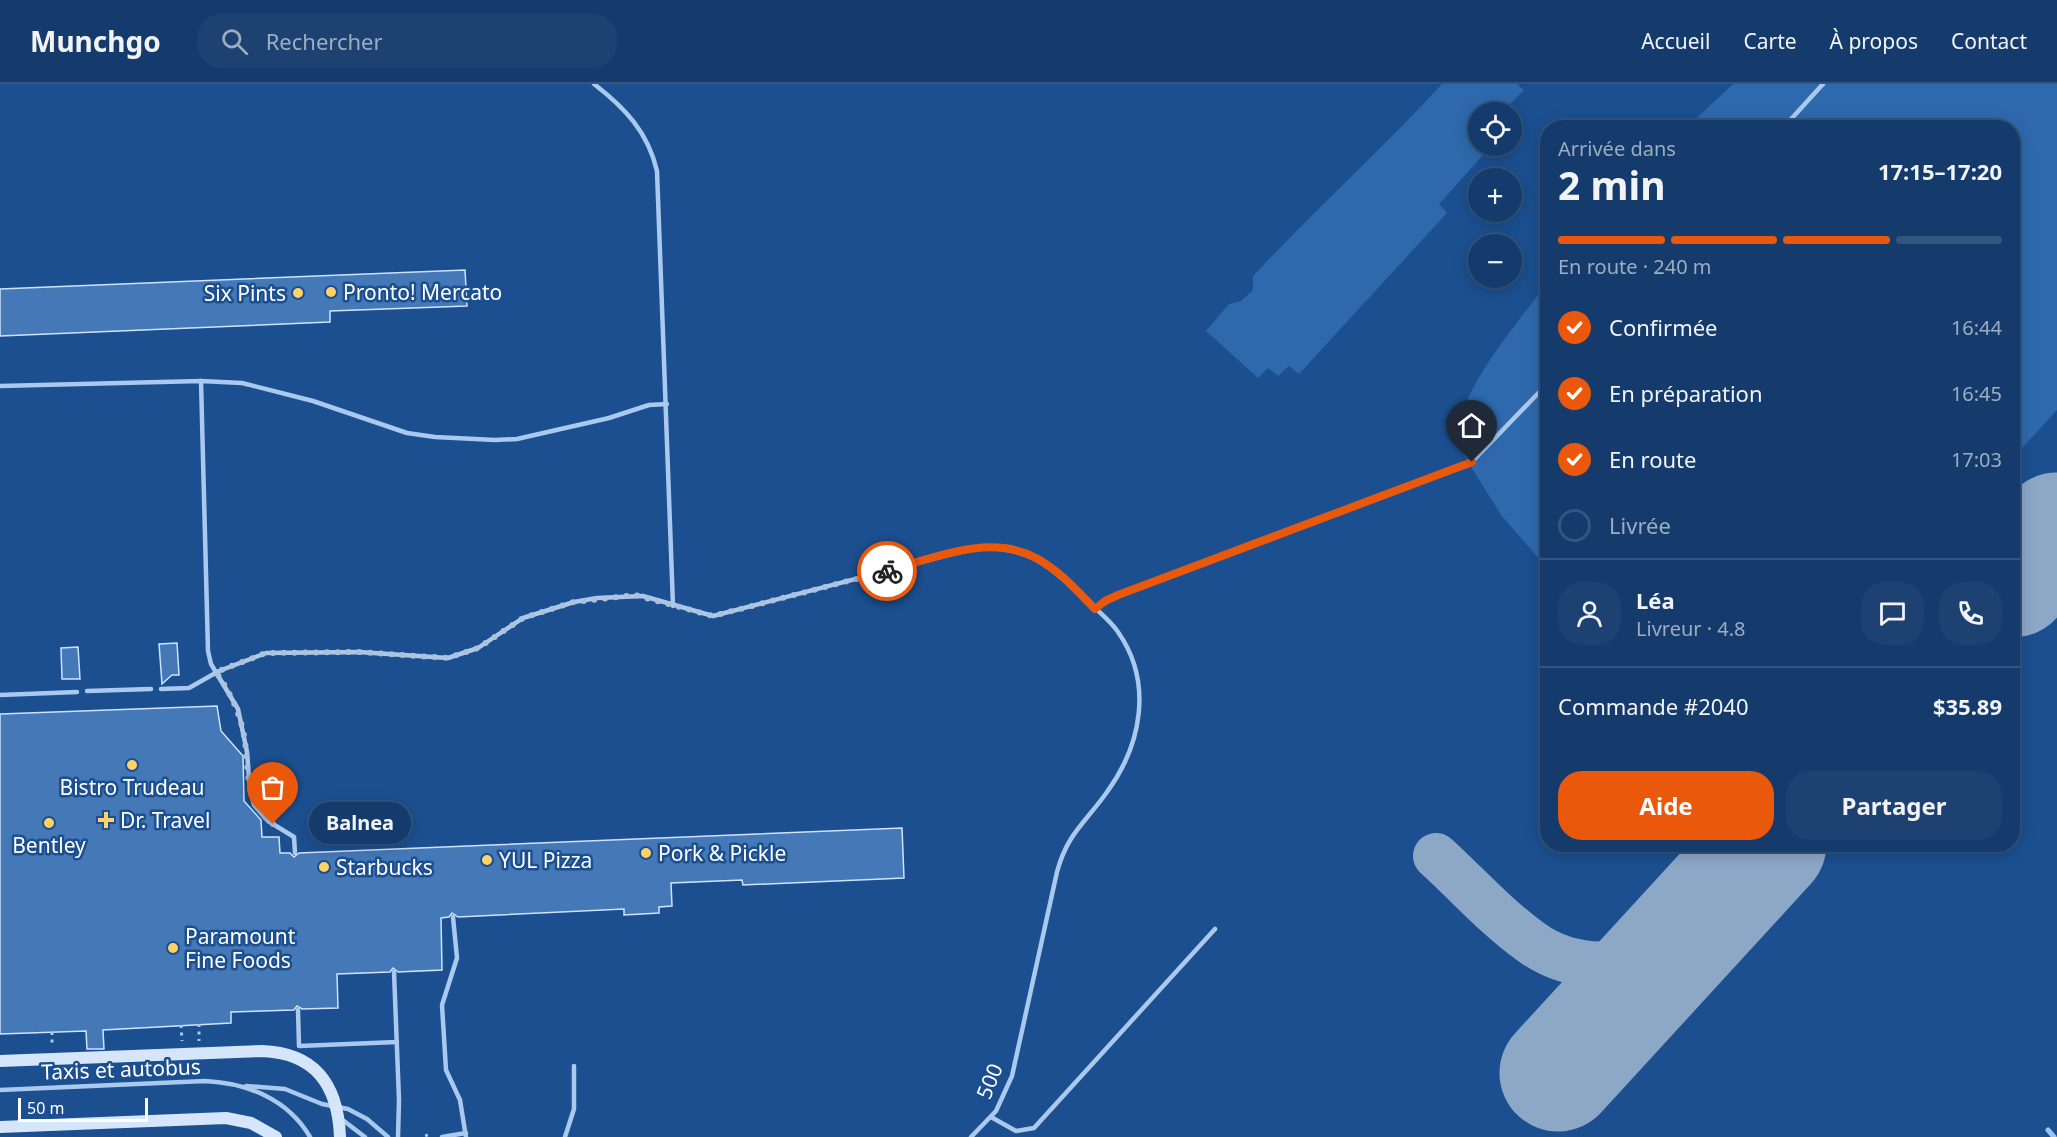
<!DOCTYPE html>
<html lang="fr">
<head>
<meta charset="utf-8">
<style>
  body { margin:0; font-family:"Noto Sans",sans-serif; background:#1d4271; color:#f1f3f6; height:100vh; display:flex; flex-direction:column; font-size:22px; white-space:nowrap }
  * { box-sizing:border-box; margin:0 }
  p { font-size:20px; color:#9dadc1 }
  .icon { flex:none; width:33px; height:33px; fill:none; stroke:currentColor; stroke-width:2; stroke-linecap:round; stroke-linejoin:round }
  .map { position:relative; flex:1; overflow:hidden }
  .side { position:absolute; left:1540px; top:36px; width:480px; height:732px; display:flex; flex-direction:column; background:#143b6b; border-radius:24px; box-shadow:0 3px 15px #0003,0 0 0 2px #33557e }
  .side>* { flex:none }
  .fabs { position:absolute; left:1468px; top:18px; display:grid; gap:12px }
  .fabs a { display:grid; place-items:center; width:54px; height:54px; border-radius:50%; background:#143b6b; box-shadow:0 3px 15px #0003,0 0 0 2px #33557e; font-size:30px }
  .scale { position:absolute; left:18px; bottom:15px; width:130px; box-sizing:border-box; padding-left:6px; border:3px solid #fff; border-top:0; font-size:16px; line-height:21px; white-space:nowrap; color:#fff; -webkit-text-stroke:4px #1b4f8f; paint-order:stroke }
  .pin { position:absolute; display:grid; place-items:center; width:51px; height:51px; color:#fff; margin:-62px -26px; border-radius:50% 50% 50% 0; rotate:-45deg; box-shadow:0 0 6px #0007 }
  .pin .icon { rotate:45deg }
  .courier { position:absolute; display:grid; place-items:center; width:60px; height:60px; margin:-30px; border:4px solid #ea580c; border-radius:50%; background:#fff; color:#222; box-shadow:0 2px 8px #0007 }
  .bubble { position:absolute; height:42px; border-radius:21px; background:#143b6b; box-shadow:0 3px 15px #0003,0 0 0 2px #33557e; font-size:20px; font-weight:700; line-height:42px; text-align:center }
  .overview em { font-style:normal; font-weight:700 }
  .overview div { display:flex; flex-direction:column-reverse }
  .overview { display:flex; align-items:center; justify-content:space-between; height:102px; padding:0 18px }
  h1 { font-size:39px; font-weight:700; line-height:45px }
  .bar { display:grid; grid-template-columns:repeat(4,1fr); gap:9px 6px; align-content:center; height:72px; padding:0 18px }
  .bar i { height:8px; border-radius:4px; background:#33557e }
  .bar .selected { background:#ea580c }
  .bar p { grid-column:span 4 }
  .line { display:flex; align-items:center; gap:15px; padding:0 18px; border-top:2px solid #33557e }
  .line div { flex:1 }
  .round { display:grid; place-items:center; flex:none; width:63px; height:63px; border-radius:24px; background:#1d4271 }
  ol { padding:0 18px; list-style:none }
  li { display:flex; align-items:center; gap:18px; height:66px }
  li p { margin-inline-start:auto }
  li .icon { padding:6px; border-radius:50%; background:#ea580c; color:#fff; stroke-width:4 }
  li:last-child { color:#9dadc1 }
  li i { width:33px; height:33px; border:3px solid #33557e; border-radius:50% }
  .cta { display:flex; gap:12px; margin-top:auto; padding:12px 18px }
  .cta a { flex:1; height:69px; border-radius:24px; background:#ea580c; color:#fff; font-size:24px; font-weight:700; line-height:69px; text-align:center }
  .cta a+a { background:#1d4271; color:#f1f3f6 }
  header { display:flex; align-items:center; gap:36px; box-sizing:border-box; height:84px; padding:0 30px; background:#143b6b; border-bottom:2px solid #33557e }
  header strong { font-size:28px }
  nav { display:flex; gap:33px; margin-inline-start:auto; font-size:21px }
  .search { width:420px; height:54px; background:#1d4271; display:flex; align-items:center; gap:15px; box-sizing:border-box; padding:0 21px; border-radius:24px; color:#9dadc1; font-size:22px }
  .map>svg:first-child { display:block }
  .green { fill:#2e69ad }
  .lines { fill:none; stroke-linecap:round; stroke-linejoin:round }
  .stream { stroke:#9cc4f0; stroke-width:5 }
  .taxiway { stroke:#8da7c7; stroke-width:46 }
  .runway { stroke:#8da7c7; stroke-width:117 }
  .building { fill:#4478b7; stroke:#cfe3fa; stroke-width:1.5 }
  .path { stroke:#a9c9ee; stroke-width:3; stroke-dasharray:3 4.5; stroke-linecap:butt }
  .lane { stroke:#a9c9ee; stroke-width:4.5 }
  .secondary { stroke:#d6e6fa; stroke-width:12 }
  .secondary-bridge { stroke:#d6e6fa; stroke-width:12 }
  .done { stroke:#afc1d8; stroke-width:6; stroke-dasharray:0 10.8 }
  .route { stroke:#ea580c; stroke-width:8 }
  .poi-dot { fill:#ffd166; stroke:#1b4f8f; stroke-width:2 }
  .labels { text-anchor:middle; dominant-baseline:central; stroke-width:5; stroke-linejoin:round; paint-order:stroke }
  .poi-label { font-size:21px; fill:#fff; stroke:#1b4f8f; text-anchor:start }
  .street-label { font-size:21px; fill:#fff; stroke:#1b4f8f }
</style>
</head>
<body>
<header>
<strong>Munchgo</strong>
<div class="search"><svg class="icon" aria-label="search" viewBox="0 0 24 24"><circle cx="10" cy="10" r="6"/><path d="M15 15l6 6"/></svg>Rechercher</div>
<nav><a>Accueil</a><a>Carte</a><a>À propos</a><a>Contact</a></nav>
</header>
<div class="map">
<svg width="2057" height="1053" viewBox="0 0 2057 1053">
  <rect width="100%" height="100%" fill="#1b4f8f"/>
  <!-- green -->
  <g class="green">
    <path d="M1442,0H1517L1524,6L1502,28H1479V62H1491L1439,120L1447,129L1299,290L1289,282L1278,292L1268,284L1258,294L1206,247L1229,220L1241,217L1253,206V192C1315,126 1381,66 1442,0Z"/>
    <path d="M1733,0H2057V326L2013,374V44H1686Z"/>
    <path d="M1548,198V485L1501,431L1455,357C1462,301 1515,243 1548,198Z"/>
  </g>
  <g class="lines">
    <!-- stream -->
    <path class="stream" d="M2048,1046L2054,1053"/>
    <!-- taxiway -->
    <path class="taxiway" d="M1436,772C1467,800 1497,834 1531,858C1572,888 1632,888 1672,857C1705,831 1734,791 1763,760"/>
    <!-- runway -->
    <g class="runway">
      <path d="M2013,495L2057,447"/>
      <path d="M1558,989L1768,760"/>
    </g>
  </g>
  <!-- building -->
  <g class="building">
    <path d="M465,186L467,222L330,227V238L0,252V205Z"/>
    <path d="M177,559L179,591H172L162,600L159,560Z"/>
    <path d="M78,563L80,595H62L61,564Z"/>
    <path d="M217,622L221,647L243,672L244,717L261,736L262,753H279L280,769H290L294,773L299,769L902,744L904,794L743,801L742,796L671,799L672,822L659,823V829L624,831V825L458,833L452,829L449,833L441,834L442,886L398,888L393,884L390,888L337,890L338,924L302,925L297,922L294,926L231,928V939L103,946L104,965H87L86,947L0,950V630Z"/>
  </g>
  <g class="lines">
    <!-- path -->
    <g class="path">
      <path d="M199,940V957"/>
      <path d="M181,941L182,957"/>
      <path d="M52,948V961"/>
      <path d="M426,1050L427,1053"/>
    </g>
    <!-- lane -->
    <g class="lane">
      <path d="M594,0C625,24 648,48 657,87L673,522"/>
      <path d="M1783,44L1823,0"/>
      <path d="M201,297L208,567L211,580L238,625L247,668L250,706L254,721L268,737L294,753L295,769"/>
      <path d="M0,302L201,297L242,299L313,317L407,349L435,353L495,356L517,355L609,334L649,321L667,320"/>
      <path d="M1095,525L1118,511L1472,378L1548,299"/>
      <path d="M161,605L189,604L219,587L266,569L359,568L448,574L478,564L523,534L574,518L597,514L643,512L713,532L971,465C1023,460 1046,478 1082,513C1094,523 1109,535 1118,548C1153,598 1142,660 1107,708C1085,739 1067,750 1057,788L1012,992L996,1027L971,1053"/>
      <path d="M87,607L151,605"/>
      <path d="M0,611L77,608"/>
      <path d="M453,833L457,874L442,921L446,986L460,1016L466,1053"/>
      <path d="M394,888L399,1016L398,1053"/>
      <path d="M298,926L299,962L397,958"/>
      <path d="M246,1002L285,1005L322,1020L348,1025L367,1035L388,1053"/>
      <path d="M0,1006L205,997C247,999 288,1015 310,1053"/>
      <path d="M991,1033L1016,1047L1034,1044L1215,845"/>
      <path d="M340,1034L365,1053"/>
      <path d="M442,1053L466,1049"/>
      <path d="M565,1053L574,1025V982"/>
    </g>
    <!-- secondary -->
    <path class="secondary" d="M0,1043L226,1034L251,1039L276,1053"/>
    <!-- secondary-bridge -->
    <path class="secondary-bridge" d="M0,977L262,967C316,969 338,1002 340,1053"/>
  </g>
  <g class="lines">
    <!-- done -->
    <path class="done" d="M273,740C241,716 251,682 243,647C238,624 229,607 216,588L266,569L359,568L448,574L478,564L523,534L574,518L635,511L713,532L887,487"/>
    <!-- route -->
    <path class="route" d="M887,487C933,474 990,449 1036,474C1059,486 1077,507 1095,525L1105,517L1118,511L1472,378"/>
  </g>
  <!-- markers -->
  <g class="poi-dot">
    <circle cx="331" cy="208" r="6"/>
    <circle cx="298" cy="209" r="6"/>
    <circle cx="132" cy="681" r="6"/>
    <path d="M103 727h6v6h6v6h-6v6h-6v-6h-6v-6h6z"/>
    <circle cx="49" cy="739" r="6"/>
    <circle cx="646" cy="769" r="6"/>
    <circle cx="487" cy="776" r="6"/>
    <circle cx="324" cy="783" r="6"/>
    <circle cx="173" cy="864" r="6"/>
  </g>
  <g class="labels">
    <!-- poi labels -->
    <g class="poi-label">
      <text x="343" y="208">Pronto! Mercato</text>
      <text x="286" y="209" text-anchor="end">Six Pints</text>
      <text x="132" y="703" text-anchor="middle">Bistro Trudeau</text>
      <text x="120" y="736">Dr. Travel</text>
      <text x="49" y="761" text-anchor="middle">Bentley</text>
      <text x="658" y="769">Pork &amp; Pickle</text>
      <text x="499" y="776">YUL Pizza</text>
      <text x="336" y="783">Starbucks</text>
      <text x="185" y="852">Paramount<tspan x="185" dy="24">Fine Foods</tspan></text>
    </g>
    <!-- street labels -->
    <g class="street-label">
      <text transform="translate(121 985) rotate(-2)">Taxis et autobus</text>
      <text transform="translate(989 997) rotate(-68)">500</text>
    </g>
  </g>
</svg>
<div class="fabs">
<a><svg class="icon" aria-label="locate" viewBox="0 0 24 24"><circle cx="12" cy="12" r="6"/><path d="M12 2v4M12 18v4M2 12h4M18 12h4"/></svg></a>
<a>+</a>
<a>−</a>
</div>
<div class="scale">50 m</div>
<div class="pin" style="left:273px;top:740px;background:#ea580c"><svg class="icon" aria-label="bag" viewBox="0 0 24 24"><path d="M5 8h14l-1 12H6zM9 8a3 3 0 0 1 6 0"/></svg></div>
<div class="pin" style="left:1472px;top:378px;background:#1f2937"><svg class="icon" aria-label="home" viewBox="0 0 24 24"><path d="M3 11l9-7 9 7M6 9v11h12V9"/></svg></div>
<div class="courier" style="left:887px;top:487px"><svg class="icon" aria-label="bike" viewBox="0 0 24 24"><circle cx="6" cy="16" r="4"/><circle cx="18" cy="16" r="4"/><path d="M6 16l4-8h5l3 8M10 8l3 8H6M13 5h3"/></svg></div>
<div class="bubble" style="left:309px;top:718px;width:102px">Balnea</div>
<section class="side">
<div class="overview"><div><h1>2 min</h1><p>Arrivée dans</p></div><em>17:15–17:20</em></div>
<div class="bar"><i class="selected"></i><i class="selected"></i><i class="selected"></i><i></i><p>En route · 240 m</p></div>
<ol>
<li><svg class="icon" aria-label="check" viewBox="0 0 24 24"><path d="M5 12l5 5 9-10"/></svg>Confirmée<p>16:44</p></li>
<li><svg class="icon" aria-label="check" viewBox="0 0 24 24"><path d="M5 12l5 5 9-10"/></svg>En préparation<p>16:45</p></li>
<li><svg class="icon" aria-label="check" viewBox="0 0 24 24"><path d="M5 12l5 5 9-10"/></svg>En route<p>17:03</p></li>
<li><i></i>Livrée</li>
</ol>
<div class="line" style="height:108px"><a class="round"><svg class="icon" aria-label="person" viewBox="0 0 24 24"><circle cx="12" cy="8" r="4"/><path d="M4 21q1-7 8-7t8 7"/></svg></a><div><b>Léa</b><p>Livreur · 4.8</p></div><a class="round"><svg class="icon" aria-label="chat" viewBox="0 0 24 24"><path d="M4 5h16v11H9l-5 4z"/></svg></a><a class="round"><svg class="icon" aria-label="phone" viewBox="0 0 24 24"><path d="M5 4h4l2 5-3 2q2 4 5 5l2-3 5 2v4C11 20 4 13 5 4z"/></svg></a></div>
<div class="line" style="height:78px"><div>Commande #2040</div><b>$35.89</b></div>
<div class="cta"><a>Aide</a><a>Partager</a></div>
</section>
</div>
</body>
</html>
